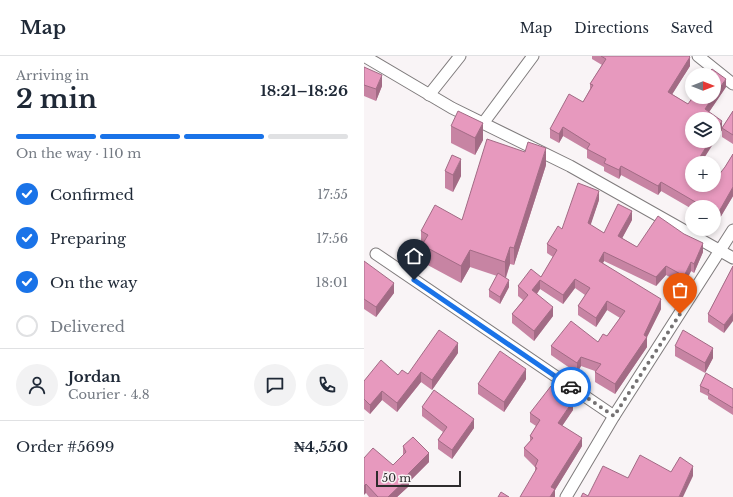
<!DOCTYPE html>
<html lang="en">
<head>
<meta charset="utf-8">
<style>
  body { margin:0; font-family:"Libre Baskerville",serif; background:#f2f2f3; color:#1f2937; height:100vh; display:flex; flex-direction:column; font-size:15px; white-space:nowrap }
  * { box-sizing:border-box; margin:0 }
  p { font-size:13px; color:#747a83 }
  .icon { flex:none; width:22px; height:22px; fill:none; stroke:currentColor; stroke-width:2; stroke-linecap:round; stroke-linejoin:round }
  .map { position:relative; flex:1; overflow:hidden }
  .sheet { display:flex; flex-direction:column; background:#fff; width:364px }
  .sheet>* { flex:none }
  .needle { width:26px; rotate:90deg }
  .controls { position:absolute; left:321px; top:12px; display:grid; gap:8px }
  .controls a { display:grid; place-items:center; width:36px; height:36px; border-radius:50%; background:#fff; box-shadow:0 2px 6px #0003; font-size:20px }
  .scale { position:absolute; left:12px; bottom:10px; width:85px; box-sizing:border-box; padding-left:4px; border:2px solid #2e2c2d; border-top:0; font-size:11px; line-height:14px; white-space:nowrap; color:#2e2c2d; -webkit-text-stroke:3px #f9f4f6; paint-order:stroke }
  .pin { position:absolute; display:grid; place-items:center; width:34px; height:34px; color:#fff; margin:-41px -17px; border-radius:50% 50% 50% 0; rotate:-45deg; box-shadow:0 0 4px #0007 }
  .pin .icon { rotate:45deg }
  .courier { position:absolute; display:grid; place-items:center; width:40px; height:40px; margin:-20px; border:3px solid #1a73e8; border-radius:50%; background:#fff; color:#222; box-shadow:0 1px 5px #0007 }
  .summary em { font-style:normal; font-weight:800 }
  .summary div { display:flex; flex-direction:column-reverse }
  .summary { display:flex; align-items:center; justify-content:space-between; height:68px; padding:0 16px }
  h1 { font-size:26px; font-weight:800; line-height:30px }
  .bar { display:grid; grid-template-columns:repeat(4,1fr); gap:6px 4px; align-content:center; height:48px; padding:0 16px }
  .bar i { height:5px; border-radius:3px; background:#e0e1e3 }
  .bar .active { background:#1a73e8 }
  .bar p { grid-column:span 4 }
  .line { display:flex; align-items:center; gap:10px; padding:0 16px; border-top:1px solid #e0e1e3 }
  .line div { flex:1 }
  .round { display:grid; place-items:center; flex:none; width:42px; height:42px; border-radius:21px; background:#f2f2f3 }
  ol { padding:0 16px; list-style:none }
  li { display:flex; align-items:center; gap:12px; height:44px }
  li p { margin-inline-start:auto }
  li .icon { padding:4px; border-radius:50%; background:#1a73e8; color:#fff; stroke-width:4 }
  li:last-child { color:#747a83 }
  li i { width:22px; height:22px; border:2px solid #e0e1e3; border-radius:50% }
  header { display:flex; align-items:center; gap:24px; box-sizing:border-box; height:56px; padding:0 20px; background:#fff; border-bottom:1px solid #e0e1e3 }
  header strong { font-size:19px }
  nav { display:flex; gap:22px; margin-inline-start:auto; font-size:14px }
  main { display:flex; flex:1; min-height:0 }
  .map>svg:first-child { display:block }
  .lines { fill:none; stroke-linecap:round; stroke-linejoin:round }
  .minor-casing { stroke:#7f7b7c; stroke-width:13 }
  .minor { stroke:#fff; stroke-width:11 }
  .wall { fill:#c784a3 }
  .shaded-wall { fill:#a26b85 }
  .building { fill:#e799be; stroke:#a26b85 }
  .done { stroke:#757273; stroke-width:4; stroke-dasharray:0 7.2 }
  .route { stroke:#1a73e8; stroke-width:5 }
</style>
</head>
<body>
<header>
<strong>Map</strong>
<nav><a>Map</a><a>Directions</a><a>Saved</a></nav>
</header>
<main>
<section class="sheet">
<div class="summary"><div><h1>2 min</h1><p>Arriving in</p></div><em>18:21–18:26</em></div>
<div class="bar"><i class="active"></i><i class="active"></i><i class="active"></i><i></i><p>On the way · 110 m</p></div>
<ol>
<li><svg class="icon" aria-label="check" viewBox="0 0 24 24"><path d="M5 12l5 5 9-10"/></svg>Confirmed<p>17:55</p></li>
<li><svg class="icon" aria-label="check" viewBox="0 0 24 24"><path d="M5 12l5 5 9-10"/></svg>Preparing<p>17:56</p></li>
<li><svg class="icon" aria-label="check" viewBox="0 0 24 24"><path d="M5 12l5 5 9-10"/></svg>On the way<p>18:01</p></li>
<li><i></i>Delivered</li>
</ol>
<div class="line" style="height:72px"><a class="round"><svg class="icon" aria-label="person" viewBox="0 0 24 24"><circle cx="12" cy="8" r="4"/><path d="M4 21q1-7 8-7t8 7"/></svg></a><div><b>Jordan</b><p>Courier · 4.8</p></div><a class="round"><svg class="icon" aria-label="chat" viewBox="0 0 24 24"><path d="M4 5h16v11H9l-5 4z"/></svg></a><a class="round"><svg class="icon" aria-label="phone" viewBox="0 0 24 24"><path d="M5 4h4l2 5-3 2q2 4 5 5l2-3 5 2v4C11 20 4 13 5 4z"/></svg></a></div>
<div class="line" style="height:52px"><div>Order #5699</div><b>₦4,550</b></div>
</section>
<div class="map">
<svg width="369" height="441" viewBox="0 0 369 441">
  <rect width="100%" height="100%" fill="#f9f4f6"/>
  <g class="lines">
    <!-- minor casing -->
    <g class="minor-casing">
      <g id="minor">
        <path d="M0,0L88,52L206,110L369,202"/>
        <path d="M334,0L369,28"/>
        <path d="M65,39L96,0"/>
        <path d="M120,66L169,0"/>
        <path d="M12,198L250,360"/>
        <path d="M202,441L250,360L369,174"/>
      </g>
    </g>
    <!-- minor -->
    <use href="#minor" class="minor"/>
  </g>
  <!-- wall -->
  <g class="wall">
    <path d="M228,0H325L326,10L308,38L324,48L362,31L345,56L358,72L369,55V88L358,81V74L328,107V129H350L369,98V140L353,167L350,166V151H328V153L297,135L294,139L257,119L255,123L240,115V111L223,102V94L199,80L195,87L186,82V73L219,46L226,33V28L238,9L228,3Z"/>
    <path d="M0,11L18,30L12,45L0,40Z"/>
    <path d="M87,70L119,84L111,99L87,87Z"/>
    <path d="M182,109L150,209L146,208L142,222L145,231L136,248L125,241V234L133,220L106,211L97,227L58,206V193L57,192V175L98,164Z"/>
    <path d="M81,115L97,120L89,136L81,132Z"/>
    <path d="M235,144L226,169L240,177L268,164L258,182L273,191L339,196L330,217L327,215L320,229L302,219L292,230L240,205L239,207L297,253L283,281V291L251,338L231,326V315L217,310L213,317L187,299V290L234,286L243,280L256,262L243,254L232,271L214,259V250L221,239L211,232L199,248L176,233L173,238L189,260L170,285L148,267V258L159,244L154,240V230L177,221L189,201L183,197V188L198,173Z"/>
    <path d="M0,205L30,237L12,261L0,253Z"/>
    <path d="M369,210L360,277L344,266V258Z"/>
    <path d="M311,290L349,302L341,317L311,300Z"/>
    <path d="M94,297L68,334L57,326L33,356L18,344L6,358L0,353V325L34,319L44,318Z"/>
    <path d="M162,323L140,356L114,338V328Z"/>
    <path d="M336,330L369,333V359L344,343V340L336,336Z"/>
    <path d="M58,351L110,372L88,403L74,393V384L79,376L58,360Z"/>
    <path d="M209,354L198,370L218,390L191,434V441L171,415V411L160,400V392L166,385V380L172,370L166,366V357Z"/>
    <path d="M39,390L65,406L45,426V430L33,441H5L2,437L0,402L29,409L39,399Z"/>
  </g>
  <!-- shaded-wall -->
  <g class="shaded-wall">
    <path d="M326,1V10L304,45V36Z"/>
    <path d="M18,19V30L12,45V33Z"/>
    <path d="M362,23V31L341,62V53Z"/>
    <path d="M358,65V74L337,107H332L346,85H350V78Z"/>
    <path d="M119,67V84L111,99V82Z"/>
    <path d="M199,71V80L195,87V78Z"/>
    <path d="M182,92V109L150,209V192Z"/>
    <path d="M97,103V120L89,136V119Z"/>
    <path d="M257,110V119L255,123V114Z"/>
    <path d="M297,126V135L294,139V130Z"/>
    <path d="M369,131V140L353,167V159Z"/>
    <path d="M235,135V144L224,177V167Z"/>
    <path d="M268,155V164L254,190V180Z"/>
    <path d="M339,187V196L330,217V208Z"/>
    <path d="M146,191V208L141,223V206Z"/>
    <path d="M106,194V211L97,227V210Z"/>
    <path d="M240,196V205L235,214V205Z"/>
    <path d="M327,206V215L320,229V220Z"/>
    <path d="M302,210V219L292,230V221Z"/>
    <path d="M211,223V232L199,248V239Z"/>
    <path d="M145,224V231L136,248V241Z"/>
    <path d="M176,224V233L168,244V234Z"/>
    <path d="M30,227V237L12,261V251Z"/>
    <path d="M297,243V253L282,283L283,281V291L251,338V328L280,279Z"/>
    <path d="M243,245V254L232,271V262Z"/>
    <path d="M189,251V260L170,285V275Z"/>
    <path d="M369,257V265L360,277V269Z"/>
    <path d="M94,287V297L68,334V324Z"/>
    <path d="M349,292V302L341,317V307Z"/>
    <path d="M217,301V310L213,317V307Z"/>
    <path d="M162,313V323L140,356V346Z"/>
    <path d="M57,316V326L33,356V347Z"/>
    <path d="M18,335V344L6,358V349Z"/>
    <path d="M209,345V354L194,376V367Z"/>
    <path d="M110,363V372L88,403V394Z"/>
    <path d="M218,382V390L191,434V441H186L187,431Z"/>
    <path d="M65,397V406L45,426V430L33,441H24L43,419Z"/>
    <path d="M329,410V420L319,441H315Z"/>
    <path d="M2,428V437L0,439V430Z"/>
  </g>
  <!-- building -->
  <g class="building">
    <path d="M237,0H325L326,1L304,36L324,48L329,41H349L341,53L358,65L350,78V63H328V85H346L332,107H328V113L326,116L328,117V129H350V125L361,111L369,98V131L353,159L350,157V151H340L297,126L294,130L257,110L255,114L240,107L242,103L223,93L226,88L199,71L195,78L186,73L205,38L219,46L229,29L226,28L242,3Z"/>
    <path d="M0,11L18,19L12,33L0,29Z"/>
    <path d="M348,13L362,23L350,40V19H343Z"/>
    <path d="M94,55L119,67L111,82L87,70Z"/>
    <path d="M369,55V79L358,72Z"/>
    <path d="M123,83L161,96L164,86L182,92L150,192L146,191L141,206L106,194L97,210L58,189L64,179L57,175L71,149L98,164Z"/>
    <path d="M88,99L97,103L89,119L81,115Z"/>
    <path d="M214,127L235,135L224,167L240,177L254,148L268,155L254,180L273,191L294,160L320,178L339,187L330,208L327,206L320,220L302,210L292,221L240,196L235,205L297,243L280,279L283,281L251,328L231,316L237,308L217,301L213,307L187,290L207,265L234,286L239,278L243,280L261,255L243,245L232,262L214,250L226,232L211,223L199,239L176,224L168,234L189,251L170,275L148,258L164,239L154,230L167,213L177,221L193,194L183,188L194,170L198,173Z"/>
    <path d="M0,205L30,227L12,251L0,243Z"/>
    <path d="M369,210V257L360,269L344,258Z"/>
    <path d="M134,217L145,224L136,241L125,234Z"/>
    <path d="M75,274L94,287L68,324L57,316L33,347L18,335L6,349L0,343V325L17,304L34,319L38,314L44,318Z"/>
    <path d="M319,274L349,292L341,307L311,290Z"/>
    <path d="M136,295L162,313L140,346L114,328Z"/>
    <path d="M342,317L369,333V352L344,337L345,334L336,330Z"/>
    <path d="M187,330L209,345L194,367L218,382L187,431L191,433L186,441H156L173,412L171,411L174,404L160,392L169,382L166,380L176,364L166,357Z"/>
    <path d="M70,334L110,363L88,394L74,384L83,371L58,351Z"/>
    <path d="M49,381L65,397L43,419L45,421L24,441H14L2,428L0,430V402L9,392L29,409L42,396L39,390Z"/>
    <path d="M276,399L307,416L316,401L329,410L315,441H217L219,437L224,440L239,410L264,422Z"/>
    <path d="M137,436L145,441H134Z"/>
  </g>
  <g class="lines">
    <!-- done -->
    <path class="done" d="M207,331L250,360L316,258"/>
    <!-- route -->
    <path class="route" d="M50,224L207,331"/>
  </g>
</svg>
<div class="controls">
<a><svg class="needle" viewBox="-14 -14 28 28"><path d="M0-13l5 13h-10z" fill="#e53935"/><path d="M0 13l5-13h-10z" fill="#747a83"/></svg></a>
<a><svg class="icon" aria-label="layers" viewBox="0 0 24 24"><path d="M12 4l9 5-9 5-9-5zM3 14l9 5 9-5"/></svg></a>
<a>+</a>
<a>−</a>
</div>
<div class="scale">50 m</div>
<div class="pin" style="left:316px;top:258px;background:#ea580c"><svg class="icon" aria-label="bag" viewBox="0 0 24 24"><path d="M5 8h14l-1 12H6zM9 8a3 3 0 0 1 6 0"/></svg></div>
<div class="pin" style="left:50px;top:224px;background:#1f2937"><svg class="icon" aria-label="home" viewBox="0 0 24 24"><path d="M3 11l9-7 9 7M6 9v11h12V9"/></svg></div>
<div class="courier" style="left:207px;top:331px"><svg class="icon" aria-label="car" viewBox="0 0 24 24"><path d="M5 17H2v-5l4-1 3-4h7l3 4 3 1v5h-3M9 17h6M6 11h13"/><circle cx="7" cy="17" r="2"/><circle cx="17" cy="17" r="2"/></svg></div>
</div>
</main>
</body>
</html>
